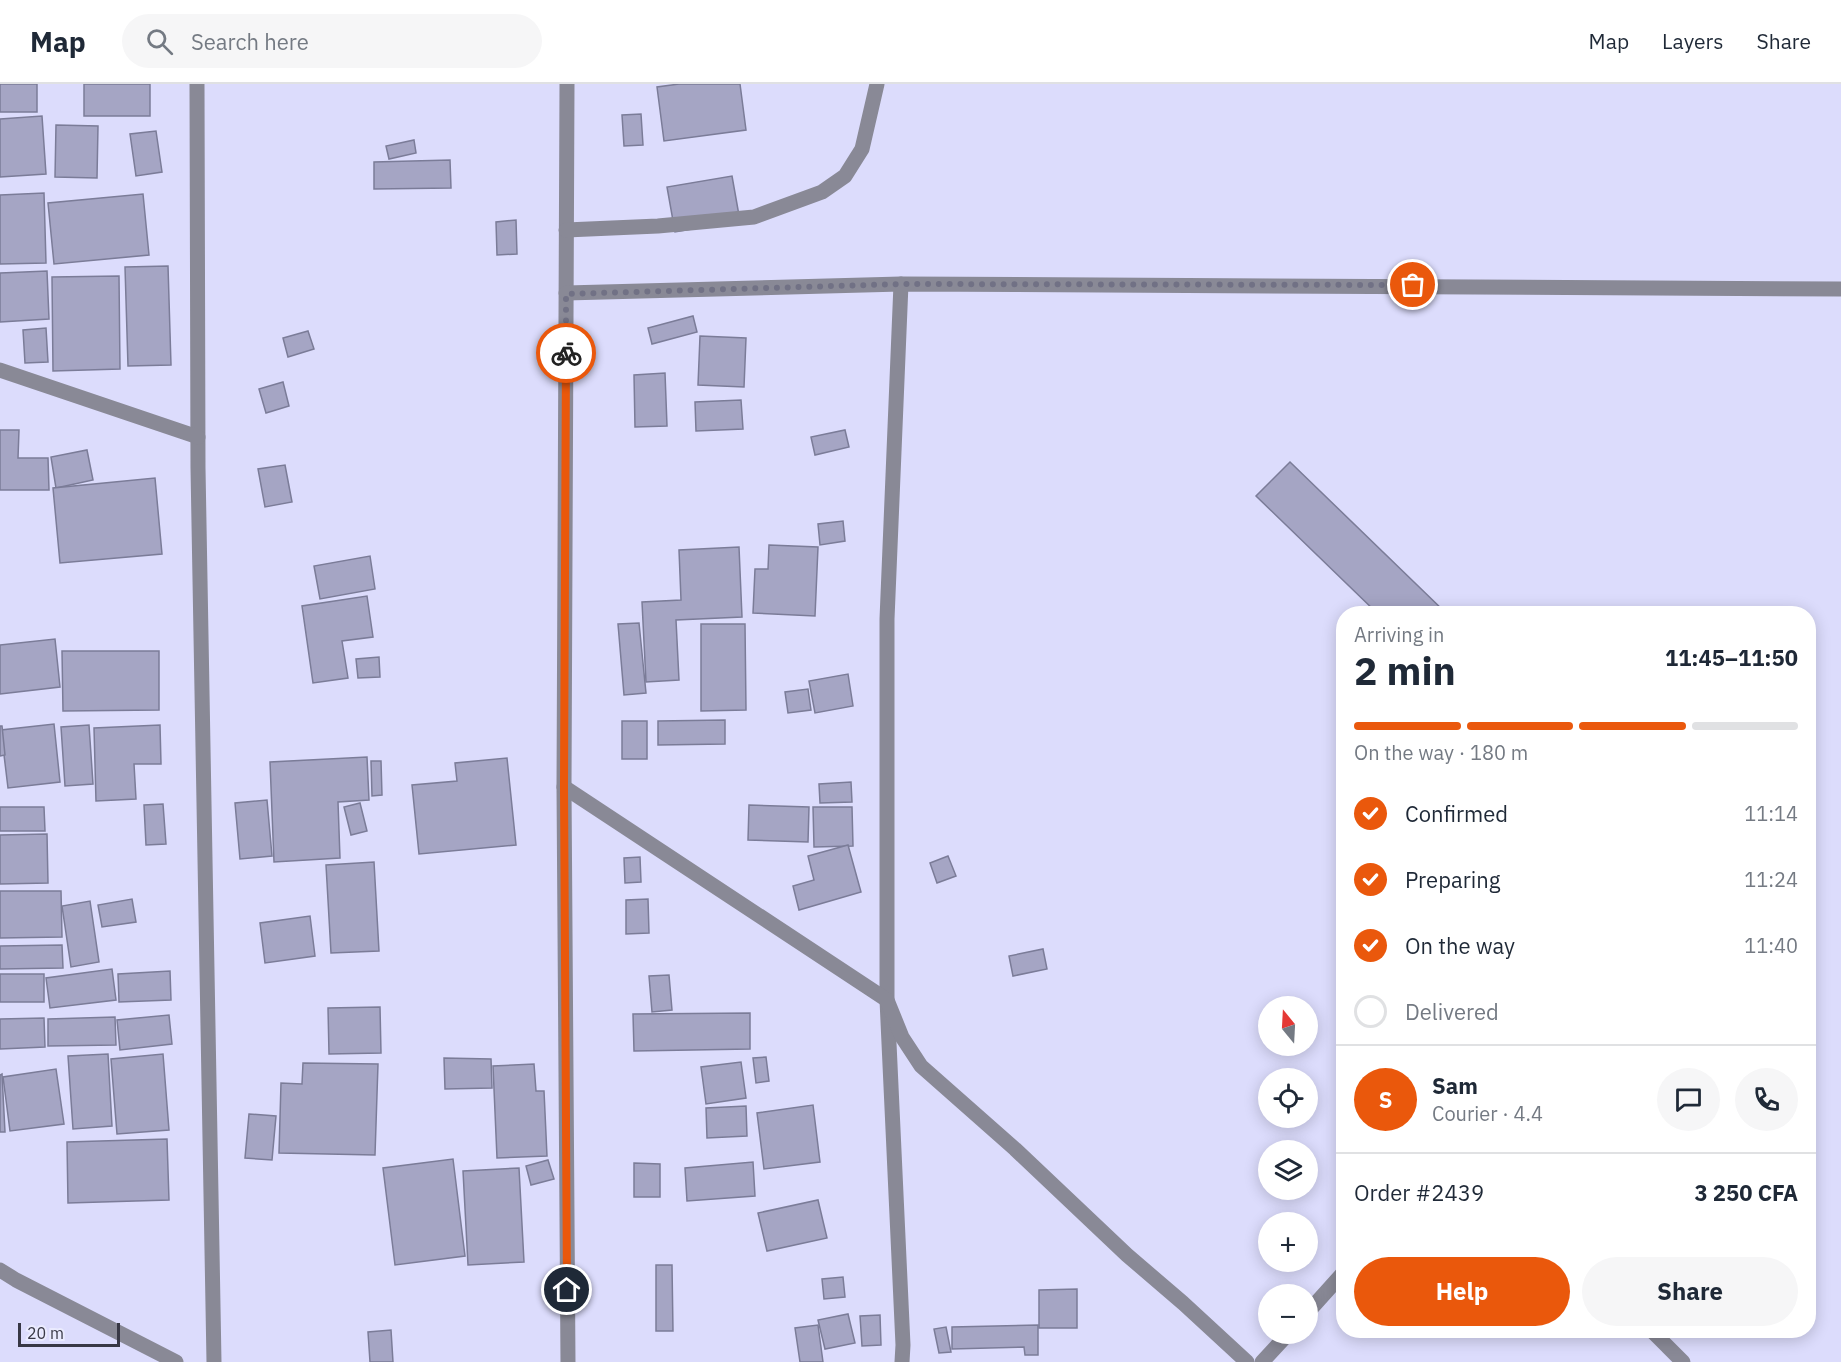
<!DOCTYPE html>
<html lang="en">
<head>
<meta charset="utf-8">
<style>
  body { margin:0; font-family:"IBM Plex Sans",sans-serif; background:#f6f6f7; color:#1f2937; height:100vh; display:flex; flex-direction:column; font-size:22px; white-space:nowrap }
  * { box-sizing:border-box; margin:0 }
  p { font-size:20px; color:#747a83 }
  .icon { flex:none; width:33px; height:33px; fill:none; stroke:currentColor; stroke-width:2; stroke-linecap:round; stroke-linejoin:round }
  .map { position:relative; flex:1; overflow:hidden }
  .details { position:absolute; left:1336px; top:522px; width:480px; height:732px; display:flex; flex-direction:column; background:#fff; border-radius:24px; box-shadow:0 3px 15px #0003 }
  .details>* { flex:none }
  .needle { width:39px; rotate:342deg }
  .controls { position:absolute; left:1258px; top:912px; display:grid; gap:12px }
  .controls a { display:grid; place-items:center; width:60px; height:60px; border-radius:50%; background:#fff; box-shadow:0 3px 15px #0003; font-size:30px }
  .scale { position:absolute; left:18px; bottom:15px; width:102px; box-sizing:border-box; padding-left:6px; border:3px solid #383845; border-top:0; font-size:16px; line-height:21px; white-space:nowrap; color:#383845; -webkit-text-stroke:4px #eaebfe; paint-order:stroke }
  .pin { position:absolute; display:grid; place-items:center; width:51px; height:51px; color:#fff; margin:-26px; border:3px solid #fff; border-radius:50%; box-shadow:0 2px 6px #0007 }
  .courier { position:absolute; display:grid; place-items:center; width:60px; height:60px; margin:-30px; border:4px solid #ea580c; border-radius:50%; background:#fff; color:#222; box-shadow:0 2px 8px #0007 }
  .summary em { font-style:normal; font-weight:700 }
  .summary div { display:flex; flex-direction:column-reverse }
  .summary { display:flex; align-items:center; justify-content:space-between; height:102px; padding:0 18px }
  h1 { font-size:39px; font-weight:700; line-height:45px }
  .bar { display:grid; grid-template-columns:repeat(4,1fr); gap:9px 6px; align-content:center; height:72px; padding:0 18px }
  .bar i { height:8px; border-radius:4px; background:#e0e1e3 }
  .bar .selected { background:#ea580c }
  .bar p { grid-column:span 4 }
  .line { display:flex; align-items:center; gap:15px; padding:0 18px; border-top:2px solid #e0e1e3 }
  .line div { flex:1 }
  .round { display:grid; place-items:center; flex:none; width:63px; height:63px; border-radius:32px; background:#f6f6f7 }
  ol { padding:0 18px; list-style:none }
  li { display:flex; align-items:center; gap:18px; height:66px }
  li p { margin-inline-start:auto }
  li .icon { padding:6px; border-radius:50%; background:#ea580c; color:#fff; stroke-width:4 }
  li:last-child { color:#747a83 }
  li i { width:33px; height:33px; border:3px solid #e0e1e3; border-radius:50% }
  .primary-button { display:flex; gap:12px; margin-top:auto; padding:12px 18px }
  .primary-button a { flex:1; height:69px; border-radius:36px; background:#ea580c; color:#fff; font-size:24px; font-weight:700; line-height:69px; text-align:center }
  .primary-button a+a { background:#f6f6f7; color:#1f2937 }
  header { display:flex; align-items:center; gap:36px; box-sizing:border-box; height:84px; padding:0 30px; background:#fff; border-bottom:2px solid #e0e1e3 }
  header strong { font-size:28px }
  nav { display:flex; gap:33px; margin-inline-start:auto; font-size:21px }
  .search { width:420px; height:54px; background:#f6f6f7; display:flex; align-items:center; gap:15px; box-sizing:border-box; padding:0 21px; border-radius:33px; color:#747a83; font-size:22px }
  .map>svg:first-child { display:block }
  .building { fill:#a5a5c4; stroke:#7b7c98; stroke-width:1.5 }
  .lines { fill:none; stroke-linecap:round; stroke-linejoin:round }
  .minor { stroke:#898996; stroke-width:15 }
  .done { stroke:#717185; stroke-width:6; stroke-dasharray:0 10.8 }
  .route { stroke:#ea580c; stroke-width:8 }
</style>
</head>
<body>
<header>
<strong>Map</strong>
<div class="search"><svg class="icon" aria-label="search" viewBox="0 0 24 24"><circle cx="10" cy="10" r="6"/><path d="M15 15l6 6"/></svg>Search here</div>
<nav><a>Map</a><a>Layers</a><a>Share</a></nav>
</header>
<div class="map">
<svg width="1841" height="1278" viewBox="0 0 1841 1278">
  <rect width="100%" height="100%" fill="#dcdcfc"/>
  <!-- building -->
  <g class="building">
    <rect x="0" y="0" width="37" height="28"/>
    <rect x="84" y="0" width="66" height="32"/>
    <path d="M679,0H740L746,46L664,57L657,3Z"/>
    <path d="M641,30L643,61L624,62L622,31Z"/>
    <path d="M42,32L46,90L0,93V35Z"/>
    <path d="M56,41L98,42L97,94L55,93Z"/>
    <path d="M156,47L162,88L136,92L130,50Z"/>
    <path d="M414,56L416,69L389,75L386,62Z"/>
    <path d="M450,76L451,104L374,105V78Z"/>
    <path d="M732,92L740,137L675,148L667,103Z"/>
    <path d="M44,109L46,179L0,180V111Z"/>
    <path d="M143,110L149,171L54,180L48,119Z"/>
    <path d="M516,136L517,170L497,171L496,138Z"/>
    <path d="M168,182L171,281L128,282L125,183Z"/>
    <path d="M47,187L49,235L0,238V189Z"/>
    <path d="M119,192L120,285L53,287L52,193Z"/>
    <path d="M693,232L697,248L652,260L648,244Z"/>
    <path d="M46,244L48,278L25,279L23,246Z"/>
    <path d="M308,247L314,265L288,273L283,254Z"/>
    <path d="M700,252L746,254L744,303L698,301Z"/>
    <path d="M665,289L667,342L635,343L634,291Z"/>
    <path d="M283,298L289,322L266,329L259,305Z"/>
    <path d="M741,316L743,345L696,347L695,318Z"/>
    <path d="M0,346H19L18,374H48L49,406H0Z"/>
    <path d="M845,346L849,363L815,371L811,353Z"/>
    <path d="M87,366L93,396L56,404L51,373Z"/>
    <path d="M1290,378L1447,530H1378L1256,412Z"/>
    <path d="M285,381L292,418L265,423L258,385Z"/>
    <path d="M155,394L162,470L60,479L53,404Z"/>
    <path d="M843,437L845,457L820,461L818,440Z"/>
    <path d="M769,461L818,463L815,532L753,529L755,485H768Z"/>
    <path d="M739,463L742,533L676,536L679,596L646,598L642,518L681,516L679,466Z"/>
    <path d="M370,472L375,505L320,515L314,482Z"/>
    <path d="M367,512L373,553L342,557L348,594L313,599L302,522Z"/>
    <path d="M639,539L646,609L624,611L618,540Z"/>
    <path d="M701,540H745L746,626L701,627Z"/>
    <path d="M55,555L60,603L0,610V561Z"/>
    <path d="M62,567H159V626L63,627Z"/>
    <path d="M379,573L380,593L358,594L356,575Z"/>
    <path d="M848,590L853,622L815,629L809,597Z"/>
    <path d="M808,605L811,626L788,629L785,608Z"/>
    <path d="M725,636V660L658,661V637Z"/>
    <rect x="622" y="637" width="25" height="38"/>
    <path d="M54,640L60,698L8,704L1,646Z"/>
    <path d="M89,641L93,700L65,702L61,643Z"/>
    <path d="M160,641L161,680H134L136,715L96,717L94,644Z"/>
    <path d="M0,642H2L5,671L0,672Z"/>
    <path d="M367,673L369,716L338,718L340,774L274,778L270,678Z"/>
    <path d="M507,674L516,761L419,770L412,701L457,697L455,679Z"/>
    <path d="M371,677H381L382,711L372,712Z"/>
    <path d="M851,698L852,718L820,719L819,700Z"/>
    <path d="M267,716L272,772L240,775L235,719Z"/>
    <path d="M360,719L367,747L351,751L344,723Z"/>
    <path d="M163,720L166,760L146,761L144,721Z"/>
    <path d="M749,721L809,723L808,758L748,756Z"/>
    <path d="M0,723H44L45,747H0Z"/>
    <path d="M813,723H852L853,762L814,763Z"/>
    <path d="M47,750L48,799L0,800V751Z"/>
    <path d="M848,761L861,808L799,826L793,802L814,796L808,772Z"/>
    <path d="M948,772L956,792L937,799L930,779Z"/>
    <path d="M640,773L641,798L625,799L624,774Z"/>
    <path d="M374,778L379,867L331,869L326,781Z"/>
    <path d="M0,807H61L62,853L0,854Z"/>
    <path d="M132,815L136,838L102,843L98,821Z"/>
    <path d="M648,815L649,849L626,850V816Z"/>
    <path d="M90,817L99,878L71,883L62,822Z"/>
    <path d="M310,832L315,872L265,879L260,839Z"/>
    <path d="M62,861L63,884L0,885V862Z"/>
    <path d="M1043,865L1047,885L1013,892L1009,872Z"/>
    <path d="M112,885L116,916L50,924L46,894Z"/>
    <path d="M170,887L171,916L119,918L118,890Z"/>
    <rect x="0" y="890" width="44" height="28"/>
    <path d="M669,891L672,926L652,928L649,892Z"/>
    <path d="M380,923L381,969L329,970L328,924Z"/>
    <path d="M750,929V965L634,967L633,930Z"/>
    <path d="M169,931L172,960L120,966L117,936Z"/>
    <path d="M115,933L116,961L48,962V935Z"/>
    <path d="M44,934L45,963L0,965V935Z"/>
    <path d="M108,970L112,1042L73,1045L68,972Z"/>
    <path d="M163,970L169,1046L117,1050L111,975Z"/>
    <path d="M766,973L769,997L756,999L753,974Z"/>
    <path d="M444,974L491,975L492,1004L445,1005Z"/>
    <path d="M741,978L746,1014L706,1020L701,983Z"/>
    <path d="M303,979L378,980L375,1071L279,1069L281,999L302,1000Z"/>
    <path d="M534,980L536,1007H544L547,1072L497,1074L493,982Z"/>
    <path d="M56,985L64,1040L10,1047L3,993Z"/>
    <path d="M2,990L5,1048H0V991Z"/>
    <path d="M813,1021L820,1078L764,1085L757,1029Z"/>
    <path d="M746,1022L747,1052L707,1054L706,1024Z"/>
    <path d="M249,1030L276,1032L272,1076L245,1074Z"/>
    <path d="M167,1055L169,1116L68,1119L67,1058Z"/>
    <path d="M453,1075L465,1172L395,1181L383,1084Z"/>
    <path d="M548,1076L554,1095L531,1101L526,1082Z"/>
    <path d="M753,1078L755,1112L687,1117L685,1084Z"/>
    <path d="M634,1079L660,1080V1113H634Z"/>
    <path d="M519,1084L524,1178L468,1181L463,1087Z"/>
    <path d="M818,1116L827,1154L767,1167L758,1129Z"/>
    <path d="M656,1181H672L673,1247H656Z"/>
    <path d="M843,1193L845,1213L824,1215L822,1195Z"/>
    <path d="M1077,1205V1244H1039V1206Z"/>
    <path d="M848,1230L855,1259L825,1265L818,1236Z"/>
    <path d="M880,1231L881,1261L862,1262L860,1232Z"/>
    <path d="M818,1241L823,1278H800L795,1244Z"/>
    <path d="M1038,1241V1271H1025L1024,1263L952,1265V1243Z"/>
    <path d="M946,1243L951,1268L939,1269L934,1245Z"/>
    <path d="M391,1246L393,1278H370L368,1248Z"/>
  </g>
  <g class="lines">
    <!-- minor -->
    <g class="minor">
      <path d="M197,0L198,384L214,1278"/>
      <path d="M567,0L564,703L568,1278"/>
      <path d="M566,146L658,142L754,133L822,108L845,92L862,65L877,0"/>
      <path d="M901,200L887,535V916L903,1261L902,1278"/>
      <path d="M566,209L901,200L1841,205"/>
      <path d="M0,286L198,353"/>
      <path d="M564,703L887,916L902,953L921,982L1015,1065L1127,1171L1183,1219L1247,1278"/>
      <path d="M0,1186L16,1196L176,1278"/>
      <path d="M1308,1228L1344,1188"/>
      <path d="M1651,1246L1683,1278"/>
      <path d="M1262,1278L1288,1250"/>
    </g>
  </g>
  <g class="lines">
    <!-- done -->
    <path class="done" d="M566,269V210L901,200L1413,201"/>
    <!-- route -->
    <path class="route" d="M566,269L564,703L567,1206"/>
  </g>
</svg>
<div class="controls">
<a><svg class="needle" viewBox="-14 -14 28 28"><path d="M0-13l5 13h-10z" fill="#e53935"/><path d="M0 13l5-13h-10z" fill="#747a83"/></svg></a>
<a><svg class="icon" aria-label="locate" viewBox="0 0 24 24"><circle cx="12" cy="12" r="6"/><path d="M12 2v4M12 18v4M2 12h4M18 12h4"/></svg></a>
<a><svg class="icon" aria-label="layers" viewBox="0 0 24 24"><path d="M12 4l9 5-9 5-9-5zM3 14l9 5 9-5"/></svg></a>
<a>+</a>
<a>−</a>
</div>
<div class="scale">20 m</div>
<div class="pin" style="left:1413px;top:201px;background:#ea580c"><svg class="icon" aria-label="bag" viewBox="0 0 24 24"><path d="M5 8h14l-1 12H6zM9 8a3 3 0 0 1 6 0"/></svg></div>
<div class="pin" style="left:567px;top:1206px;background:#1f2937"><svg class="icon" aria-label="home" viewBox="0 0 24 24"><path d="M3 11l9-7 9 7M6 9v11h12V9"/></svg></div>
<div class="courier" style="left:566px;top:269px"><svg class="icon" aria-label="bike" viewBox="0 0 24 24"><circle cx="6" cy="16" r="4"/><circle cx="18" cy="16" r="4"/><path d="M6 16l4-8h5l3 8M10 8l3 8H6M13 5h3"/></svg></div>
<section class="details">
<div class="summary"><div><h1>2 min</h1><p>Arriving in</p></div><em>11:45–11:50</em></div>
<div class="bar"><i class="selected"></i><i class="selected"></i><i class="selected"></i><i></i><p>On the way · 180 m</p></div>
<ol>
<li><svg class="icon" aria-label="check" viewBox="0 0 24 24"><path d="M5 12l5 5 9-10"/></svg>Confirmed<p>11:14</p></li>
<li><svg class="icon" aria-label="check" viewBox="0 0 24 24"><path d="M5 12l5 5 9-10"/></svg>Preparing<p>11:24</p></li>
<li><svg class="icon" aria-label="check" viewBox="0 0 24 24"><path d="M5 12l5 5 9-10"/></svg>On the way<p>11:40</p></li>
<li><i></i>Delivered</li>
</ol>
<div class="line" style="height:108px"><b class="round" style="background:#ea580c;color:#fff">S</b><div><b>Sam</b><p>Courier · 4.4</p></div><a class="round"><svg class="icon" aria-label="chat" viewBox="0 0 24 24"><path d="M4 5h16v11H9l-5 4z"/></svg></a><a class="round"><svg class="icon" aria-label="phone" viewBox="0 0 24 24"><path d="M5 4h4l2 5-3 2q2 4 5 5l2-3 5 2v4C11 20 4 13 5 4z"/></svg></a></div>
<div class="line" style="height:78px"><div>Order #2439</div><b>3 250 CFA</b></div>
<div class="primary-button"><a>Help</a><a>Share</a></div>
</section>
</div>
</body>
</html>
